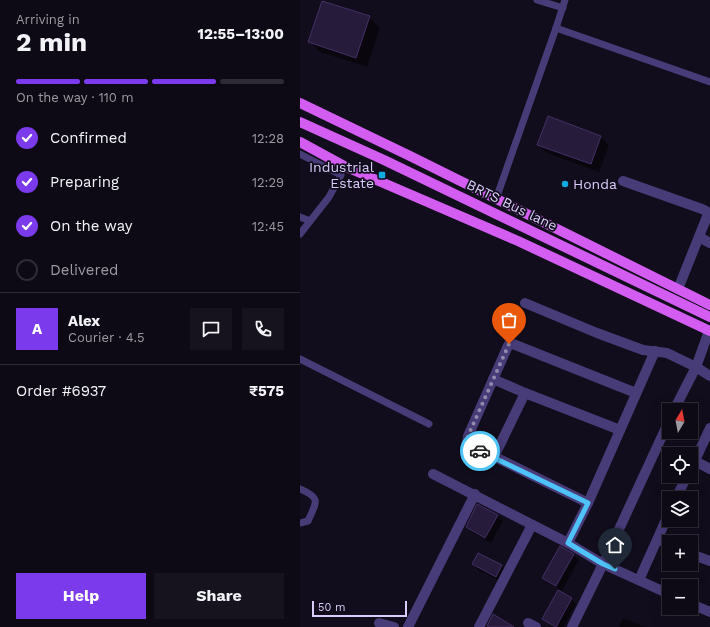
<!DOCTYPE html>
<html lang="en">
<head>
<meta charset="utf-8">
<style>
  body { margin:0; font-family:"Work Sans",sans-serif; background:#17131e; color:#f1f3f6; height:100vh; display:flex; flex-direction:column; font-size:15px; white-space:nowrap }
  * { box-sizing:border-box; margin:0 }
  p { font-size:13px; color:#9b9aa0 }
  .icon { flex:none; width:22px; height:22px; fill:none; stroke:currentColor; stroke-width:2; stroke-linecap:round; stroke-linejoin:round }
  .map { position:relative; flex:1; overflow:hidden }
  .side { display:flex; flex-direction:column; background:#0e0a15; width:300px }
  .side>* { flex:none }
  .needle { width:26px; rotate:10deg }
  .tools { position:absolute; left:362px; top:403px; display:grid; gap:8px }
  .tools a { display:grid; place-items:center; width:36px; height:36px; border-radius:0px; background:#0e0a15; box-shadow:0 4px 16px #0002,0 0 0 1px #2e2b34; font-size:20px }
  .scale { position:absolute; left:12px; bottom:10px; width:95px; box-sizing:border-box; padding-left:4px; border:2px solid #dacdfb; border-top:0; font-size:11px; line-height:14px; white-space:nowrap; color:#dacdfb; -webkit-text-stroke:3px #120d1c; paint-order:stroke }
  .pin { position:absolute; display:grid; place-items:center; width:34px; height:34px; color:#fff; margin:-41px -17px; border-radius:50% 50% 50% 0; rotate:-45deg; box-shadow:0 0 4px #0007 }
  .pin .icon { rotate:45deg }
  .courier { position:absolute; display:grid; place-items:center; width:40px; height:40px; margin:-20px; border:3px solid #4fc3f7; border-radius:50%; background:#fff; color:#222; box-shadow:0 1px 5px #0007 }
  .overview em { font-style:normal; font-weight:700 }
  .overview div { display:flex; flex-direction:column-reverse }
  .overview { display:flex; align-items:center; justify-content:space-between; height:68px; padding:0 16px }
  h1 { font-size:26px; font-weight:700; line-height:30px }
  .bar { display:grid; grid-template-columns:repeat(4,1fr); gap:6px 4px; align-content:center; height:48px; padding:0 16px }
  .bar i { height:5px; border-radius:3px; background:#2e2b34 }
  .bar .current { background:#7c3aed }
  .bar p { grid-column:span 4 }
  .line { display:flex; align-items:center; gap:10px; padding:0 16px; border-top:1px solid #2e2b34 }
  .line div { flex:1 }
  .round { display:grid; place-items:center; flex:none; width:42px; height:42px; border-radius:0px; background:#17131e }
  ol { padding:0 16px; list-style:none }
  li { display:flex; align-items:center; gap:12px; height:44px }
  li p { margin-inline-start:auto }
  li .icon { padding:4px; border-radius:50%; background:#7c3aed; color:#fff; stroke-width:4 }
  li:last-child { color:#9b9aa0 }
  li i { width:22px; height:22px; border:2px solid #2e2b34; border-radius:50% }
  .button { display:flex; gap:8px; margin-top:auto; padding:8px 16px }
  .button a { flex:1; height:46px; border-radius:0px; background:#7c3aed; color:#fff; font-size:16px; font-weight:700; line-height:46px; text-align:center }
  .button a+a { background:#17131e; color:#f1f3f6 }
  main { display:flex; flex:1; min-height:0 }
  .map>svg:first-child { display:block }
  .shadow { fill:#0007 }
  .building { fill:#271b3c; stroke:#432f66 }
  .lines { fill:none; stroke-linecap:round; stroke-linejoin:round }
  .service { stroke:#483c78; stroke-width:7 }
  .minor { stroke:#483c78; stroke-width:10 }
  .primary { stroke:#d35df1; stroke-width:10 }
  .done { stroke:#948aad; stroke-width:4; stroke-dasharray:0 7.2 }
  .route { stroke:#4fc3f7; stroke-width:5 }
  .poi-dot { fill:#13a9e1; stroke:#120d1c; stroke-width:1.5 }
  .labels { text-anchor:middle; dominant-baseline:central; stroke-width:3.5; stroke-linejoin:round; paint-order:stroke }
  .poi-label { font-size:14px; fill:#dacdfb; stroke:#120d1c; text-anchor:end }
  .street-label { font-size:14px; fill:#dacdfb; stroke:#120d1c }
</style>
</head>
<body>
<main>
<section class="side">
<div class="overview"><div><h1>2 min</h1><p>Arriving in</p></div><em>12:55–13:00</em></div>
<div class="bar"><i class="current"></i><i class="current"></i><i class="current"></i><i></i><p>On the way · 110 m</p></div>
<ol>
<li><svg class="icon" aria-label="check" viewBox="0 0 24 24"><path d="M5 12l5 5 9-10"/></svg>Confirmed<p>12:28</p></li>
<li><svg class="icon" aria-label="check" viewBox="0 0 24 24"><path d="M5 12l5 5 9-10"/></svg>Preparing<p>12:29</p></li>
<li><svg class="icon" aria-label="check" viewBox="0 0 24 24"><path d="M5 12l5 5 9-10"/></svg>On the way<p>12:45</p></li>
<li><i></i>Delivered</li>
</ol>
<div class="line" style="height:72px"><b class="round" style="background:#7c3aed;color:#fff">A</b><div><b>Alex</b><p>Courier · 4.5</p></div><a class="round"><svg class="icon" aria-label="chat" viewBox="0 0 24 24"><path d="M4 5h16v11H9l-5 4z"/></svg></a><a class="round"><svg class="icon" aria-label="phone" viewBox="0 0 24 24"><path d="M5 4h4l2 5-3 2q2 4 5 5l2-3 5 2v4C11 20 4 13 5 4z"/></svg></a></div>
<div class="line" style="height:52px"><div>Order #6937</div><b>₹575</b></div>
<div class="button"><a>Help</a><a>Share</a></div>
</section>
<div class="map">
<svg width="410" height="627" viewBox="0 0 410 627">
  <rect width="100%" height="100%" fill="#120d1c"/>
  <!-- shadow -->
  <g class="shadow">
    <path d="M69,17L80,28L67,67L20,52L10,42Z"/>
    <path d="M301,137L309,145L299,172L247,153L238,145Z"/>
    <path d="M178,505L198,516L203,521L191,543L172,532L167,527Z"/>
    <path d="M178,554L202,566L207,572L202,582L178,570L173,564Z"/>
    <path d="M273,555L279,560L262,591L249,583L243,578Z"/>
    <path d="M271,599L276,604L264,627H254L244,619Z"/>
    <path d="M323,618L346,627H319Z"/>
  </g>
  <!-- building -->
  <g class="building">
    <path d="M22,1L70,16L56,58L8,42Z"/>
    <path d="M248,116L301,136L291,164L237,145Z"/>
    <path d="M177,504L198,515L185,538L166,527Z"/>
    <path d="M260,546L274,554L256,586L242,578Z"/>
    <path d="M178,553L202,565L196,577L172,564Z"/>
    <path d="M258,590L272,598L256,627L242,619Z"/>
    <path d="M193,614L214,627H190L187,626Z"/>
  </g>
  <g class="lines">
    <!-- service -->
    <g class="service">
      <path d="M237,0L263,8"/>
      <path d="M256,28L410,82"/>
      <path d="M0,154L41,175L29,197L0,234"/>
      <path d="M196,199L256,28L265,0"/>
      <path d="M0,217L10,221"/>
      <path d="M0,359L129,424"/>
      <path d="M0,489C21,498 17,501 8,521L0,523"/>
    </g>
    <!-- minor -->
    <g class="minor">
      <path d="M323,181L402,209L406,211L408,214L378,289"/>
      <path d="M399,237L410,243"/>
      <path d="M225,303L297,333L343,350L367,353L396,367L410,376"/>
      <path d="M193,379L225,393L320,430"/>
      <path d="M374,410L396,367L409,331"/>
      <path d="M194,457L225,393"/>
      <path d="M395,461L410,469"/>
      <path d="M391,469L410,428"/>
      <path d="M133,474L268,543L303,564L369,594"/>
      <path d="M376,498L387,476"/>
      <path d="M288,503L167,443L168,436L207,348L209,344H213L336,393"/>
      <path d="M358,539L369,544"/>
      <path d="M268,543L288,503L355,351"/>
      <path d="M391,554L410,561"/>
      <path d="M339,580L369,513"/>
      <path d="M391,604L410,612"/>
      <path d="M79,623L94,627"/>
      <path d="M228,623L236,627"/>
      <path d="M108,627L175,494"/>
      <path d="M179,627L232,525"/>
      <path d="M272,627L303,564L369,421"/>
    </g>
    <!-- primary -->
    <g class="primary">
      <path d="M0,103L110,156L410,305"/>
      <path d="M0,122L84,160L410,317"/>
      <path d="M0,142L44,166L218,241L410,331"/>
    </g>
  </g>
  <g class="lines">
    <!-- done -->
    <path class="done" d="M180,451L167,443L168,436L209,344"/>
    <!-- route -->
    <path class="route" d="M180,451L288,503L268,543L303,564L315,569"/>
  </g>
  <!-- markers -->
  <g class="poi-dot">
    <rect x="78" y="171" width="8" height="8" rx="2"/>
    <circle cx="265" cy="184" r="4"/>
  </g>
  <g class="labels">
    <!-- poi labels -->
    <g class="poi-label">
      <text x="74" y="167">Industrial<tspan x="74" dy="16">Estate</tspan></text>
      <text x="273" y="184" text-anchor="start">Honda</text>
    </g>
    <!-- street labels -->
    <g class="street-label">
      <text transform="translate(212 205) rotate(26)">BRTS Bus lane</text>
    </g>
  </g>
</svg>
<div class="tools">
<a><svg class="needle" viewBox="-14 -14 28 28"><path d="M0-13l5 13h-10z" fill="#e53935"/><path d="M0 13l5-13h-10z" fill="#9b9aa0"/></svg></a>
<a><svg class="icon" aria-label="locate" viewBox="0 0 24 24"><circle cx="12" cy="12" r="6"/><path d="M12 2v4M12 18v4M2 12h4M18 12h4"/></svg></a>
<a><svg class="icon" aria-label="layers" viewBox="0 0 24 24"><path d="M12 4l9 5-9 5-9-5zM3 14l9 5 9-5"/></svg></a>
<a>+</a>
<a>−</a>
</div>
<div class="scale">50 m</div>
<div class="pin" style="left:209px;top:344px;background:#ea580c"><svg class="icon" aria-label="bag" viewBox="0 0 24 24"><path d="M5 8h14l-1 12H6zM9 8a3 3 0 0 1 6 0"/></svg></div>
<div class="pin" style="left:315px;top:569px;background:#1f2937"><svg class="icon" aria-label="home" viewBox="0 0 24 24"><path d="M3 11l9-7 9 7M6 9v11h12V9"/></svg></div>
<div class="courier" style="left:180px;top:451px"><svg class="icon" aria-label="car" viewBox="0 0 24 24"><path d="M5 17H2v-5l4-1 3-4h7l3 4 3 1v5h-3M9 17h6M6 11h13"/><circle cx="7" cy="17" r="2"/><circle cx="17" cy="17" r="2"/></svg></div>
</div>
</main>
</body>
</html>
